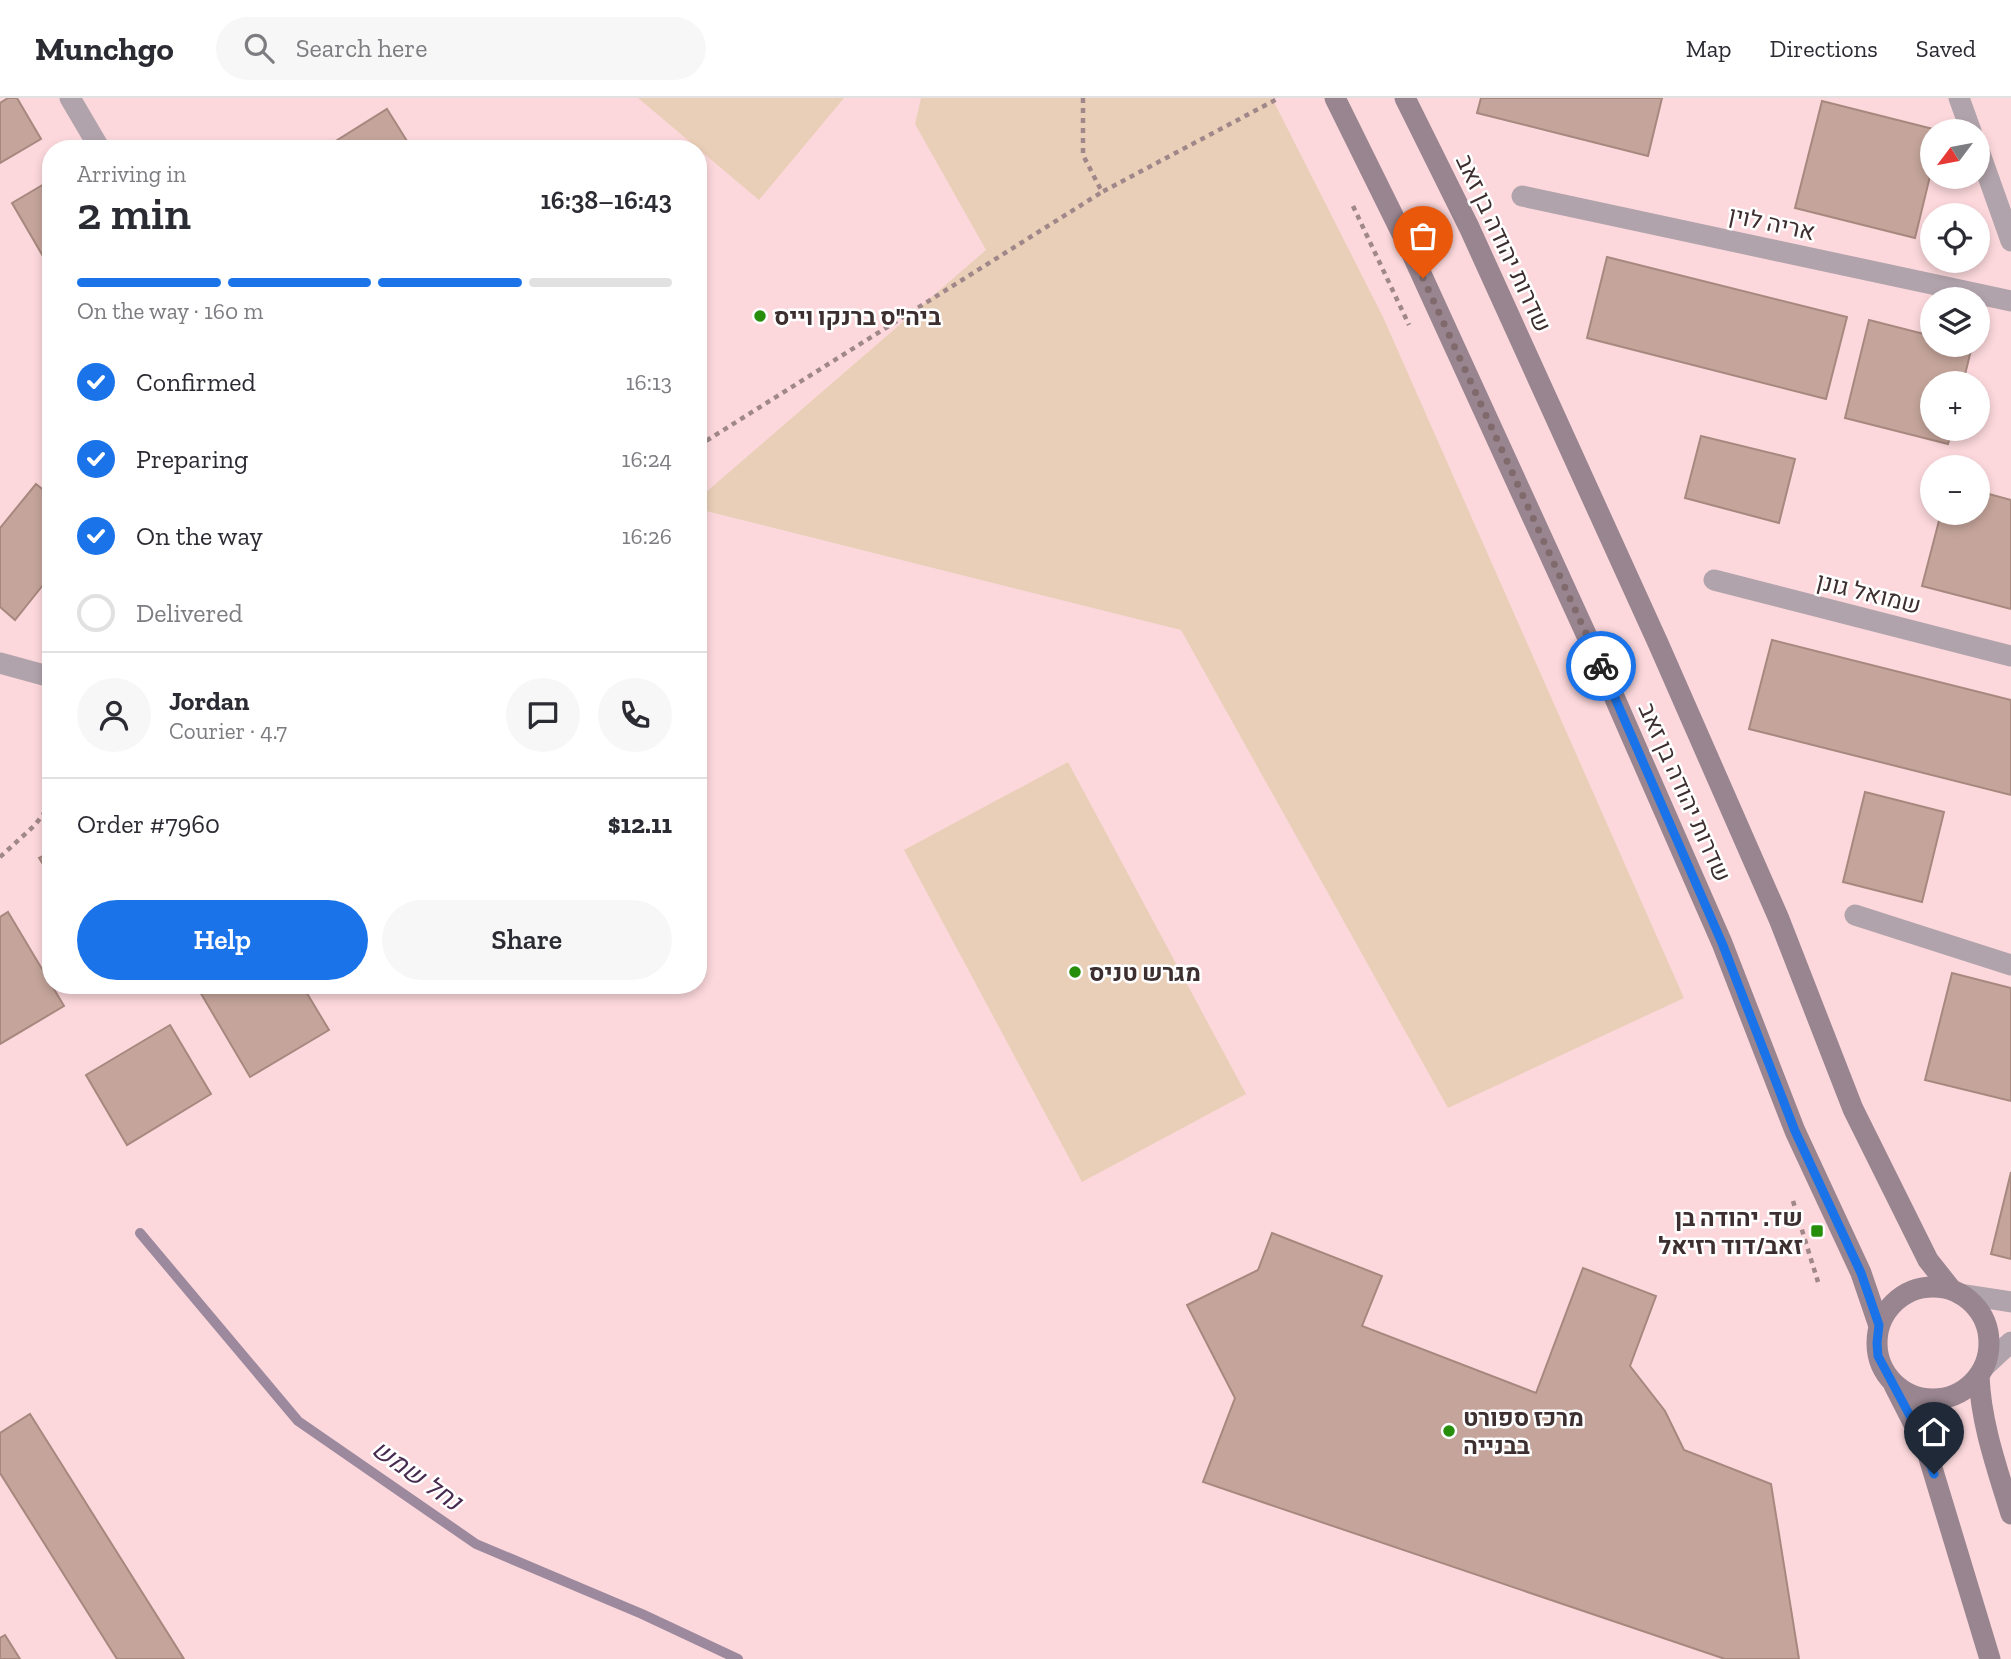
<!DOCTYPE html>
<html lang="en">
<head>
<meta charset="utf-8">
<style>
  body { margin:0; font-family:"Zilla Slab",Heebo,serif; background:#f7f7f7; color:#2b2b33; height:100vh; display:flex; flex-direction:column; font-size:26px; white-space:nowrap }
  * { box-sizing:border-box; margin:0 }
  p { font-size:23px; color:#7c7c81 }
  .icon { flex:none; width:38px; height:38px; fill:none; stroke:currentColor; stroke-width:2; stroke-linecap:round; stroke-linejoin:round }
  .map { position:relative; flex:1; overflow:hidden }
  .details { position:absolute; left:42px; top:42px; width:665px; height:854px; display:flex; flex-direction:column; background:#fff; border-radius:28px; box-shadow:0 4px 10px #0003 }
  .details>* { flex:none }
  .needle { width:46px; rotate:238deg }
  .tools { position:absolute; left:1920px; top:21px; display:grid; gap:14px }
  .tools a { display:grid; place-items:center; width:70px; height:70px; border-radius:50%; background:#fff; box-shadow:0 4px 10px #0003; font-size:35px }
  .pin { position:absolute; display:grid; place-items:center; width:60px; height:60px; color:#fff; margin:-72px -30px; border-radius:50% 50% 50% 0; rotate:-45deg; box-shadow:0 0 7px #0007 }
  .pin .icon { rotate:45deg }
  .courier { position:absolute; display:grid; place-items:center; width:70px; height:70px; margin:-35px; border:5px solid #1a73e8; border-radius:50%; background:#fff; color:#222; box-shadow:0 2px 9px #0007 }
  .summary em { font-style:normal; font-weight:600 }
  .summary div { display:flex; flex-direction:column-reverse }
  .summary { display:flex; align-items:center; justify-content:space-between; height:119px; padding:0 35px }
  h1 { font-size:46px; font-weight:600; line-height:52px }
  .bar { display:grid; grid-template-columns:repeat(4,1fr); gap:10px 7px; align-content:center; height:84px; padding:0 35px }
  .bar i { height:9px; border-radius:5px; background:#e1e1e2 }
  .bar .on { background:#1a73e8 }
  .bar p { grid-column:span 4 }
  .line { display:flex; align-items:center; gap:18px; padding:0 35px; border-top:2px solid #e1e1e2 }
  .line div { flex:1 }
  .round { display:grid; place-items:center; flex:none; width:74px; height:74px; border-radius:37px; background:#f7f7f7 }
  ol { padding:0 35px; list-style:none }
  li { display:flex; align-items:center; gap:21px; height:77px }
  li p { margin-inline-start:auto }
  li .icon { padding:7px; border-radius:50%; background:#1a73e8; color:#fff; stroke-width:4 }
  li:last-child { color:#7c7c81 }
  li i { width:38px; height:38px; border:4px solid #e1e1e2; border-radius:50% }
  .action { display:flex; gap:14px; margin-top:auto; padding:14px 35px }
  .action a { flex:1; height:80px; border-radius:42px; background:#1a73e8; color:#fff; font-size:28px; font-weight:600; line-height:80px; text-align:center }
  .action a+a { background:#f7f7f7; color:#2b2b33 }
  header { display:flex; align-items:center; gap:42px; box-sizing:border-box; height:98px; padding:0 35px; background:#fff; border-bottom:2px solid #e1e1e2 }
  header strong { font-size:33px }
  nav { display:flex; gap:38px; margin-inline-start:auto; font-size:24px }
  .search { width:490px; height:63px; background:#f7f7f7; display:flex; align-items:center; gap:18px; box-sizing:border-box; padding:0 24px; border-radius:38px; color:#7c7c81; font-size:26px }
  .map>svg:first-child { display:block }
  .green { fill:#eacfb8 }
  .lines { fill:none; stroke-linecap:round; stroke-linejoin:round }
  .stream { stroke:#9c899d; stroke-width:10 }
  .building { fill:#c5a59b; stroke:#a7887f; stroke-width:2 }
  .path { stroke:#a08789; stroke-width:4.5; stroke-dasharray:5 5; stroke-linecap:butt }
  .street { stroke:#b1a3ab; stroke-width:21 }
  .secondary { stroke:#988590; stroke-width:21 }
  .done { stroke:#806a6c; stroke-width:7; stroke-dasharray:0 12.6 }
  .route { stroke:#1a73e8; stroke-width:9 }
  .poi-dot { fill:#278e0c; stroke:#fff; stroke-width:2.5 }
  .labels { text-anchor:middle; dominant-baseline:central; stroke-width:5; stroke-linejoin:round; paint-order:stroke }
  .street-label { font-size:24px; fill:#3d2f30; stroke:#fff }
  .poi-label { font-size:24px; font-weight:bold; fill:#3d2f30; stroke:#fff; text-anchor:start }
  .water-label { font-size:26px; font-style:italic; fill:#472a50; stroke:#fff }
</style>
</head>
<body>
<header>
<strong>Munchgo</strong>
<div class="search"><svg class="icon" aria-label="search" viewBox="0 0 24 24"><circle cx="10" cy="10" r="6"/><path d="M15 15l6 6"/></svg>Search here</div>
<nav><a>Map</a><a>Directions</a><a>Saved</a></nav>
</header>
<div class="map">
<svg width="2011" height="1561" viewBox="0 0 2011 1561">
  <rect width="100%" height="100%" fill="#fcd8dc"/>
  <!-- green -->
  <g class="green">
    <path d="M638,0H844L759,102Z"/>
    <path d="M921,0H1272L1383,219L1684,900L1448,1010L1181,532L698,411V401L986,152L915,26Z"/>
    <path d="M1068,664L1246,996L1082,1084L904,752Z"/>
  </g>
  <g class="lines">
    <!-- stream -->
    <path class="stream" d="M140,1135L298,1323L476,1446L642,1516L738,1561"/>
  </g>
  <!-- building -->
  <g class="building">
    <path d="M8,0H17L41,41L0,65V5Z"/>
    <path d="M1481,0H1662L1648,58L1477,15Z"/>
    <path d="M1822,3L1941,33H1932V70L1915,140L1795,110Z"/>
    <path d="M387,11L412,51H323Z"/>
    <path d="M51,82V172L12,105Z"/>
    <path d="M1607,159L1847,219L1826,301L1587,240Z"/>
    <path d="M1869,222L1932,238V247L1972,248L1963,285H1932V331H1952L1948,346L1845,320Z"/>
    <path d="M1701,338L1795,361L1779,425L1685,400Z"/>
    <path d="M36,386L51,398V477L15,522L0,509V430Z"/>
    <path d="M1978,393L2011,402V511L1922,488L1941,415H1978Z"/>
    <path d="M1772,542L2011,602V697L1749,631Z"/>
    <path d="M1865,694L1944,714L1922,804L1843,784Z"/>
    <path d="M51,754V779L39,760Z"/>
    <path d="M8,814L64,908L0,946V819Z"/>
    <path d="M1952,875L2011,890V1003L1925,982Z"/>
    <path d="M196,887H302L329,932L250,979Z"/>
    <path d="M170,927L211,996L127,1047L86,977Z"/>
    <path d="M2011,1074V1161L1991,1156Z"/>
    <path d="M1272,1135L1382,1178L1362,1228L1536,1295L1583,1170L1656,1198L1630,1268L1665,1313L1684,1352L1771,1386L1799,1561H1725L1203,1384L1235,1300L1187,1207L1258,1172Z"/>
    <path d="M30,1316L184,1561H117L0,1375V1335Z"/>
    <path d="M5,1537L20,1561H0V1540Z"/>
  </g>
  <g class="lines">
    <!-- path -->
    <g class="path">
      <path d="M1083,0V57L1102,94L1279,0"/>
      <path d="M1353,108L1409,227"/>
      <path d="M698,348L1102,94"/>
      <path d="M0,759L35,727L51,706"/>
      <path d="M1793,1103L1818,1184"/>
    </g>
    <!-- street -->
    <g class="street">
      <path d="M70,0L100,51"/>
      <path d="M1959,0L1971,33"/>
      <path d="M1978,50L2011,143"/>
      <path d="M1522,98L2011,203"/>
      <path d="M1714,482L2011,558"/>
      <path d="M0,565L51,579"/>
      <path d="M1855,817L2011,867"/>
      <path d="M1960,1196L2011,1204"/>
      <path d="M1984,1269L2011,1244"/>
    </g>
    <!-- secondary -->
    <g class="secondary">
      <path d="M1335,0L1412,156L1602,571L1722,845L1795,1033L1861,1175L1879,1228"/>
      <path d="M1405,0L1469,129L1658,545L1779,821L1853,1011L1928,1162L1951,1191"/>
      <circle cx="1933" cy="1245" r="56"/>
      <path d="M1979,1278C1981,1326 1997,1370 2011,1416"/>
      <path d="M1894,1287L1926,1350L1990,1561"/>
    </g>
  </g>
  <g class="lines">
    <!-- done -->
    <path class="done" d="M1423,180L1601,568"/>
    <!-- route -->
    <path class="route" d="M1601,568L1722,845L1795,1033L1861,1175L1879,1227L1877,1245L1878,1258L1917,1331L1934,1376"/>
  </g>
  <!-- markers -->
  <g class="poi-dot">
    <circle cx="760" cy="218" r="7"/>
    <circle cx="1075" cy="874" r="7"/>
    <rect x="1810" y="1126" width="14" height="14" rx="3.5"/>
    <circle cx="1449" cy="1333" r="7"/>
  </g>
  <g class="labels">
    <!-- street labels -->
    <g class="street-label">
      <text transform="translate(1772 125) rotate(12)">אריה לוין</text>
      <text transform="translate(1504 145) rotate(65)">שדרות יהודה בן זאב</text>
      <text transform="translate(1869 495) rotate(14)">שמואל גונן</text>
      <text transform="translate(1685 694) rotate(66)">שדרות יהודה בן זאב</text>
    </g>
    <!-- poi labels -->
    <g class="poi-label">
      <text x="774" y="218">ביה"ס ברנקו וייס</text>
      <text x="1089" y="874">מגרש טניס</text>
      <text x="1803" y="1119" text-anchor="end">שד. יהודה בן<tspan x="1803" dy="28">זאב/דוד רזיאל</tspan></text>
      <text x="1463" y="1319">מרכז ספורט<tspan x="1463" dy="28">בבנייה</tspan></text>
    </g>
    <!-- water labels -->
    <g class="water-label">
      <text transform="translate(417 1377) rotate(35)">נחל שמש</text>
    </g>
  </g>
</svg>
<div class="tools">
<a><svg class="needle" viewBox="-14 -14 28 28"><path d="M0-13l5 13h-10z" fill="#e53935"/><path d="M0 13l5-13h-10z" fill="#7c7c81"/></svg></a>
<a><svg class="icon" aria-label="locate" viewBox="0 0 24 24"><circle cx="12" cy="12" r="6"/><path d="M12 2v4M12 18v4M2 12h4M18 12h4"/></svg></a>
<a><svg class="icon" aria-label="layers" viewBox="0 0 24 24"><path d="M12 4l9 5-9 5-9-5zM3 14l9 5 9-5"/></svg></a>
<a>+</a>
<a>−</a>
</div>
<div class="pin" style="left:1423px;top:180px;background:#ea580c"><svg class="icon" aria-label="bag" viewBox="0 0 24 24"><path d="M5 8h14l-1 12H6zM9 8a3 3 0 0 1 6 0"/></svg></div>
<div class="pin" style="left:1934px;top:1376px;background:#1f2937"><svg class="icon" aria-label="home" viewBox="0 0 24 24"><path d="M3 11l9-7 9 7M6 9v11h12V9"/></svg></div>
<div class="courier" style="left:1601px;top:568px"><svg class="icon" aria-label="bike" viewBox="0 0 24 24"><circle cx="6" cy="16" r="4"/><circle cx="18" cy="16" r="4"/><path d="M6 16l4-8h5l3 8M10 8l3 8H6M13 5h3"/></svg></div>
<section class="details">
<div class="summary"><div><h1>2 min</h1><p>Arriving in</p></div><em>16:38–16:43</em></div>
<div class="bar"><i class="on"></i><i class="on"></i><i class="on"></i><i></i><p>On the way · 160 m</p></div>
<ol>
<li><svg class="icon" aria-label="check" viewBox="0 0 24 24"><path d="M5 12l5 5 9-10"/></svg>Confirmed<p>16:13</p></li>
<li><svg class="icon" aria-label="check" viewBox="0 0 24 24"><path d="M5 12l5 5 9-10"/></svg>Preparing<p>16:24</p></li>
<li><svg class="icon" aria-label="check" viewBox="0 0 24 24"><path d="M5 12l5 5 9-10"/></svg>On the way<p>16:26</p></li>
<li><i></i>Delivered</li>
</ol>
<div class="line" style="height:126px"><a class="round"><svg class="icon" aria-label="person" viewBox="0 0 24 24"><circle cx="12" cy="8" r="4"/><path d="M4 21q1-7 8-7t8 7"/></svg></a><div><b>Jordan</b><p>Courier · 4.7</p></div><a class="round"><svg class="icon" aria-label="chat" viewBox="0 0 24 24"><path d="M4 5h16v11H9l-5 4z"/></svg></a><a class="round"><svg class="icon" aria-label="phone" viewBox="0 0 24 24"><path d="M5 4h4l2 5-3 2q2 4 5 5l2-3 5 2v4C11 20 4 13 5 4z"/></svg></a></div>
<div class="line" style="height:91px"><div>Order #7960</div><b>$12.11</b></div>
<div class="action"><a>Help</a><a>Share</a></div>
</section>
</div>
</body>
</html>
